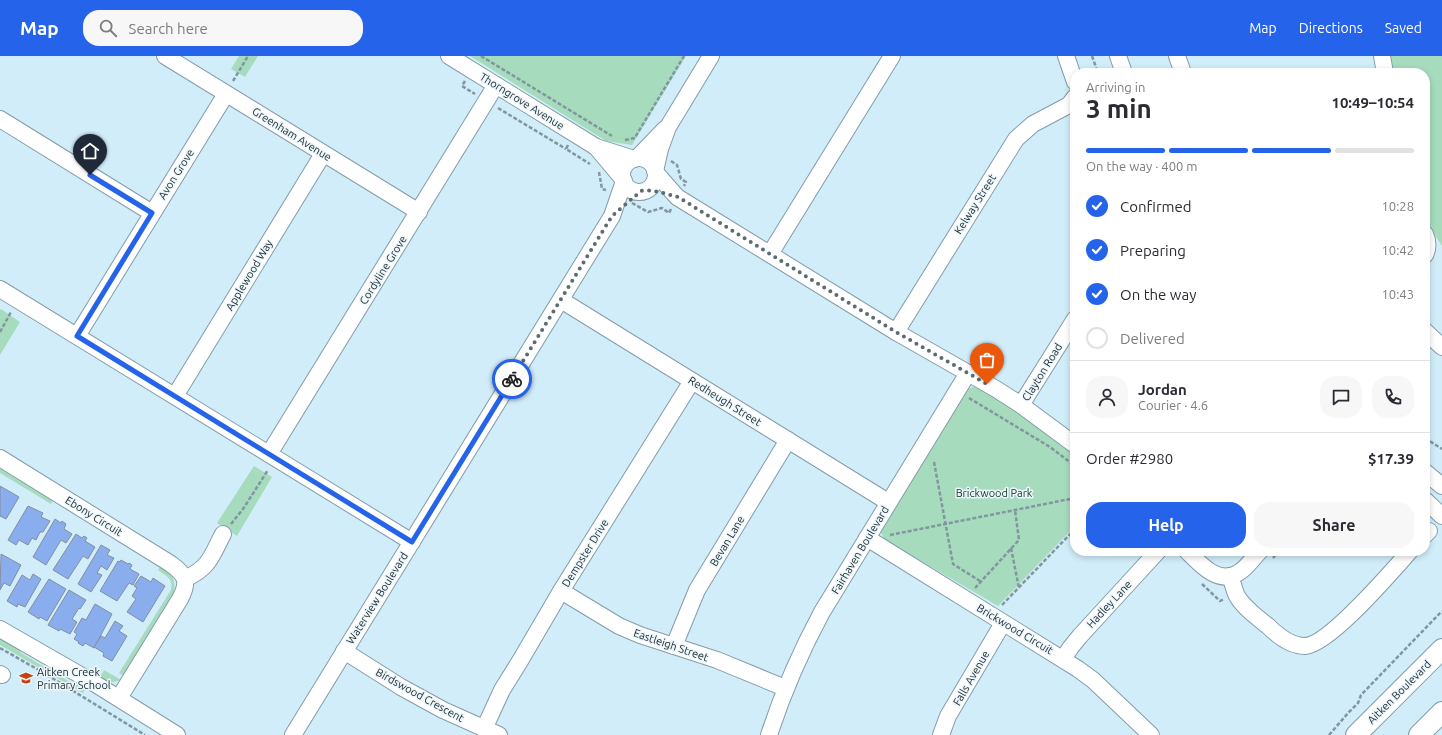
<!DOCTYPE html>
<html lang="en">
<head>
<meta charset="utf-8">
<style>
  body { margin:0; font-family:Ubuntu,sans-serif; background:#f7f7f7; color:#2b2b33; height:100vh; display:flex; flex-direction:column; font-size:15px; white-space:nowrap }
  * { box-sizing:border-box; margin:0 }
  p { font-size:13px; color:#7c7c81 }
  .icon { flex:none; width:22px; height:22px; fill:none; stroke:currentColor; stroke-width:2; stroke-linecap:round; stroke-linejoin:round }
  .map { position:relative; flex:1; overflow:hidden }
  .drawer { position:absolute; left:1070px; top:12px; width:360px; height:488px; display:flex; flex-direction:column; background:#fff; border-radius:16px; box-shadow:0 2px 6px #0003 }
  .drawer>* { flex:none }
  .pin { position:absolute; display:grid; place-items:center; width:34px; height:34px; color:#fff; margin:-41px -17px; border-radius:50% 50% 50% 0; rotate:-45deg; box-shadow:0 0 4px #0007 }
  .pin .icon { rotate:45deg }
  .courier { position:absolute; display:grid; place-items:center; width:40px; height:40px; margin:-20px; border:3px solid #2563eb; border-radius:50%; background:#fff; color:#222; box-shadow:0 1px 5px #0007 }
  .overview em { font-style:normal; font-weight:700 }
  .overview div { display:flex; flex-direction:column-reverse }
  .overview { display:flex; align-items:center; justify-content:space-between; height:68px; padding:0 16px }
  h1 { font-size:26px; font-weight:700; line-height:30px }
  .bar { display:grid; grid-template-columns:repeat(4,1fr); gap:6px 4px; align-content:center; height:48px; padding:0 16px }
  .bar i { height:5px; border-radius:3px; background:#e1e1e2 }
  .bar .on { background:#2563eb }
  .bar p { grid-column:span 4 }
  .line { display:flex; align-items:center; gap:10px; padding:0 16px; border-top:1px solid #e1e1e2 }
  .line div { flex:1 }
  .round { display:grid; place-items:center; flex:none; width:42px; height:42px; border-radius:16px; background:#f7f7f7 }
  ol { padding:0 16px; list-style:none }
  li { display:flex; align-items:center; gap:12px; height:44px }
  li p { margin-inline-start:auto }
  li .icon { padding:4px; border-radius:50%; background:#2563eb; color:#fff; stroke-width:4 }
  li:last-child { color:#7c7c81 }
  li i { width:22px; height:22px; border:2px solid #e1e1e2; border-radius:50% }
  .button { display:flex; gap:8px; margin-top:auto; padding:8px 16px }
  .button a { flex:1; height:46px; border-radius:16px; background:#2563eb; color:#fff; font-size:16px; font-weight:700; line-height:46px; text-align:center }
  .button a+a { background:#f7f7f7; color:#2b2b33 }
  header { display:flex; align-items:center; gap:24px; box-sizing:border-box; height:56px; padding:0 20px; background:#2563eb; color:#fff }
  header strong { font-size:19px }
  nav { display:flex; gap:22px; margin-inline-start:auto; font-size:14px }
  .search { width:280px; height:36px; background:#f7f7f7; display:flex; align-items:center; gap:10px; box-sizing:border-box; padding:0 14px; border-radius:16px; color:#7c7c81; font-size:15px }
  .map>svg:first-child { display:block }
  .green { fill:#a7dbbe }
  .building { fill:#8aaded; stroke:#828ea2 }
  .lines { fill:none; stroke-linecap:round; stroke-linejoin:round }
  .minor-casing { stroke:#839ca8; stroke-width:18 }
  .major-casing { stroke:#839ca8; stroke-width:22 }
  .path { stroke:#81969f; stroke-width:2.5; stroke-dasharray:4 2; stroke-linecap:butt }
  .minor { stroke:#fff; stroke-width:16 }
  .major { stroke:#fff; stroke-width:20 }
  .done { stroke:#5b6c73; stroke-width:4; stroke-dasharray:0 7.2 }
  .route { stroke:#2563eb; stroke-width:5 }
  .labels { text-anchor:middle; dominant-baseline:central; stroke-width:3; stroke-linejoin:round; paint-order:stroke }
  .street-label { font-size:11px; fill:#1c272b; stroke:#ecf7fc }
  .park-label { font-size:11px; fill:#103524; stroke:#ecf7fc }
  .poi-label { font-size:11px; fill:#1c272b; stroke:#ecf7fc; text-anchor:start }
</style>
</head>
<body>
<header>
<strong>Map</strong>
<div class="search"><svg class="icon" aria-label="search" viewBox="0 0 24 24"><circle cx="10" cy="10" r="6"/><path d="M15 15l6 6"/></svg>Search here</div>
<nav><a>Map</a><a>Directions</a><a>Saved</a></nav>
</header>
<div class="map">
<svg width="1442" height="679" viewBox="0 0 1442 679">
  <rect width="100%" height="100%" fill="#d1edfa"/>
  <!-- green -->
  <g class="green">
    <path d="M239,0H258L245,21L231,13Z"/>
    <path d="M470,0H686L632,89L606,85Z"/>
    <path d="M1391,0H1442V190L1425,164V17H1394Z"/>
    <path d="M1,253L20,266L0,299V254Z"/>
    <path d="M977,330L1052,378L1075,399V470L998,550L885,484L878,471L963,334Z"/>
    <path d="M254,410L272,421L237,480L217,467Z"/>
    <path d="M0,412L53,444L51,448L0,417Z"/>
    <path d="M160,511C173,517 176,524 174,538L125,621L119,617L171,534C174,523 166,520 158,514Z"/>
    <path d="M2,582L17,590L21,597L75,629H85L86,632L83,637L0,589V583Z"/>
    <path d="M104,614L121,624C112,627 108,626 100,622Z"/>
  </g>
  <!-- building -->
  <g class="building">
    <path d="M0,430L19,441L6,463L0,460Z"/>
    <path d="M28,450L43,457L41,461L50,465L43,476H40L36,484L32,482L28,489L19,484L16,489L8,484Z"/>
    <path d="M55,463L61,467L62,465L66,468L64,473L72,478L66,487L61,484L46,509L33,501Z"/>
    <path d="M76,478L82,482L84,480L87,482L85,485L95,491L88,503L83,500L68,523L53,514Z"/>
    <path d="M101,489L110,494L107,499L114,502L107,514L101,510L97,517L102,519L91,536L78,528Z"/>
    <path d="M1,498L21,509L10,530L4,527L0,534Z"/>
    <path d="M121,504L128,508L129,507L132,509L130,513L139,518L133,529L129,527L117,545L100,535L118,505L120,506Z"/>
    <path d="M33,518L41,523L25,551L18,548L17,551L7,545L22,519L30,524Z"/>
    <path d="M141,520L151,526L153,522L165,530L143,566L127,556L136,543L132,540L137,532L134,530Z"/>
    <path d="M49,523L66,533L47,565L40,561L39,563L28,556Z"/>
    <path d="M69,534L86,544L80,553L79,552L72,563L77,566L70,578L60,573L59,575L48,569Z"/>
    <path d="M95,548L112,558L94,592L85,587L83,590L78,587L79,586L74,583L77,578L74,576L82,562L86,564Z"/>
    <path d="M115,565L123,570L119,575L127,580L112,605L103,600L104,597L94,591L101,580L105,582Z"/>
  </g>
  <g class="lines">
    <!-- minor casing -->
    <g class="minor-casing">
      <g id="minor">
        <path d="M165,0L419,156"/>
        <path d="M449,0L596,91L634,103"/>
        <path d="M1066,0L1075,26"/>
        <path d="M1118,0L1124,17"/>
        <path d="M1177,0L1183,17"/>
        <path d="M1382,0L1385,17"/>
        <path d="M0,63L152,157"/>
        <path d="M596,91L623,123"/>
        <path d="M637,102L665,73"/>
        <circle cx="639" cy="119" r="17"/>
        <path d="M655,115L660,93L668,71L711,0"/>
        <path d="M656,117L677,141L896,276L996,333L1021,349L1075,389"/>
        <path d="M1425,178C1428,185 1429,191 1425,199"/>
        <path d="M770,198L892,0"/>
        <path d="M0,233L412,486"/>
        <path d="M561,244L888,446"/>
        <path d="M1425,275L1442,291"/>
        <path d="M896,276L1016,83L1033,68L1069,49L1075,41"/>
        <path d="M77,280L226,38"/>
        <path d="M175,340L323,98"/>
        <path d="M1021,349L1075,263"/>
        <path d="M269,398L496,29"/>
        <path d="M0,402L171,508C187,520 189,526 180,543L119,642"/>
        <path d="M1425,416L1442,430"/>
        <path d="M1425,444L1442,460"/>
        <path d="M1425,479L1429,475"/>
        <path d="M867,482L1078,613L1093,624L1151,679"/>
        <path d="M1187,495C1200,508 1218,529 1238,517C1247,512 1253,502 1260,495"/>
        <path d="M1230,520C1233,527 1234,534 1237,540C1244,552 1258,562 1268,570C1277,579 1291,590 1305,590C1329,589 1392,515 1410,495"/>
        <path d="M185,523C210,511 211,501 223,478"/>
        <path d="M561,535L619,570L640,579L717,604L785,632"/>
        <path d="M0,573L94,627L177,679"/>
        <path d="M674,590L697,534L788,384"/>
        <path d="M344,595L401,631L443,654L499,679"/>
        <path d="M1063,603L1071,591L1080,580L1158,495"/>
        <path d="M0,618L2,619"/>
        <path d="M484,673L502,634L520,605L561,535L692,325"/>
        <path d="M293,679L612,160L624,125"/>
        <path d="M769,679C783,636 801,595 822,556L968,317"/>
        <path d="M941,679L948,660L1003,567"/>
      </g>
    </g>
    <!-- major casing -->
    <g class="major-casing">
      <g id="major">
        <path d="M1356,679L1442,593"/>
        <path d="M1419,679L1442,656"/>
      </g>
    </g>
    <!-- path -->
    <g class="path">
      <path d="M481,0L612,80"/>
      <path d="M1092,0L1098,17"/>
      <path d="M233,25L248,0"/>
      <path d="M465,25L462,30L475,38"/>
      <path d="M498,52L566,93"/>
      <path d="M625,84L635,82L637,78L684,0"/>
      <path d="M568,89L566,93L590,108"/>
      <path d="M671,105L677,109L681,123L686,126L684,130"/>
      <path d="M599,116L602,133L606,134"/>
      <path d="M632,147L648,156L662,152L669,157L671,153"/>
      <path d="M0,276L11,256"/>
      <path d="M969,342L1050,391L1075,410"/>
      <path d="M1425,382L1442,393"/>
      <path d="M934,406L953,508L980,525"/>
      <path d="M231,468L243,453L268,414"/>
      <path d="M890,479L1075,442"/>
      <path d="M1011,492L1019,532"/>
      <path d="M1273,502L1279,495"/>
      <path d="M1202,528L1220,545L1224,543"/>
      <path d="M975,532L1019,484L1015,454"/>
      <path d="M1002,549L1075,473"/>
      <path d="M0,592L44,617L145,679"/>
      <path d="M1329,679L1349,656L1358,647L1361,639L1442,555"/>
    </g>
    <!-- minor -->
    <use href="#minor" class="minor"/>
    <!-- major -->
    <use href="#major" class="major"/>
  </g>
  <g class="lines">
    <!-- done -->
    <path class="done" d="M512,323L612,160L641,135C653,133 666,138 678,141L896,276L987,328"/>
    <!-- route -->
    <path class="route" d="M90,119L152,157L77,280L412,486L512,323"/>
  </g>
  <!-- icons -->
  <defs>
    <g id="school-bare" transform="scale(1.08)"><path d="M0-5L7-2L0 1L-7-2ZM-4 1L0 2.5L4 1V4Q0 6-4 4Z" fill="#c8400d" stroke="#ecf7fc" stroke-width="2.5" paint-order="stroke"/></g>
  </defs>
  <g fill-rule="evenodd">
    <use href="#school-bare" x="26" y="622"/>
  </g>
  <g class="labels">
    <!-- street labels -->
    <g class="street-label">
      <text transform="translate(522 45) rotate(32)">Thorngrove Avenue</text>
      <text transform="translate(292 78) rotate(32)">Greenham Avenue</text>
      <text transform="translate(176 118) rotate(-58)">Avon Grove</text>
      <text transform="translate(975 148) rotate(-58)">Kelway Street</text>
      <text transform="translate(383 214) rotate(-58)">Cordyline Grove</text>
      <text transform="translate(249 219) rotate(-59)">Applewood Way</text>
      <text transform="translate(1042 316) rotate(-58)">Clayton Road</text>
      <text transform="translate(725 345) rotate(32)">Redheugh Street</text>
      <text transform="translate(94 460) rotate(32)">Ebony Circuit</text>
      <text transform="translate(727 485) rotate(-59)">Bevan Lane</text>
      <text transform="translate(860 494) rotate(-59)">Fairhaven Boulevard</text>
      <text transform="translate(585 497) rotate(-58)">Dempster Drive</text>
      <text transform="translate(377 542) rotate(-58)">Waterview Boulevard</text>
      <text transform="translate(1109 548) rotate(-47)">Hadley Lane</text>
      <text transform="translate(1015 573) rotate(31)">Brickwood Circuit</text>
      <text transform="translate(671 589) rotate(19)">Eastleigh Street</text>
      <text transform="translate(971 622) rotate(-60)">Falls Avenue</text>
      <text transform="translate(1399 636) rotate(-45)">Aitken Boulevard</text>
      <text transform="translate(420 639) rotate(29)">Birdswood Crescent</text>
    </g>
    <!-- park labels -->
    <g class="park-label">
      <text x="994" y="437">Brickwood Park</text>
    </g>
    <!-- poi labels -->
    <g class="poi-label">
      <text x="37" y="616">Aitken Creek<tspan x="37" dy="13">Primary School</tspan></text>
    </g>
  </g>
</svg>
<div class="pin" style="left:987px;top:328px;background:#ea580c"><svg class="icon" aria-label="bag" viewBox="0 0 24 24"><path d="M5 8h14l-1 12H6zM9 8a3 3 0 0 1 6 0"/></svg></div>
<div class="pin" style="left:90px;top:119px;background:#1f2937"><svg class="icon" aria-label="home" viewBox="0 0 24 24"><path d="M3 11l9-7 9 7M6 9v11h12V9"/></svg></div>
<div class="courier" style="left:512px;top:323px"><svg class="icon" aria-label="bike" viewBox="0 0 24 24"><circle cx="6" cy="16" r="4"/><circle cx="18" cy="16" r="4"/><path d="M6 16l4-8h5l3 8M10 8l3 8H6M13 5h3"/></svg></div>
<section class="drawer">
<div class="overview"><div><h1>3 min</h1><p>Arriving in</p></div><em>10:49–10:54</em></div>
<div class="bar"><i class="on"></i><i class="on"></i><i class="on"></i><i></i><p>On the way · 400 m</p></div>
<ol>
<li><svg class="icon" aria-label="check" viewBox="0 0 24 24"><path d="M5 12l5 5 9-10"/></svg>Confirmed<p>10:28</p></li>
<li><svg class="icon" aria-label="check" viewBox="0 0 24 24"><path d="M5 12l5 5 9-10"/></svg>Preparing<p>10:42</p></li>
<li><svg class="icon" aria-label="check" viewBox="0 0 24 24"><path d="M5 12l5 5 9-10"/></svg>On the way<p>10:43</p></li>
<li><i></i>Delivered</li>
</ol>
<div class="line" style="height:72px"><a class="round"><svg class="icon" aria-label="person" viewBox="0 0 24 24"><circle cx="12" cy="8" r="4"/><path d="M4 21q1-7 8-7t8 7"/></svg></a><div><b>Jordan</b><p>Courier · 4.6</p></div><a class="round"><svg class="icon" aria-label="chat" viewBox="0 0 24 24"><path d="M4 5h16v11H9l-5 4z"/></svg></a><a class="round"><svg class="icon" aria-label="phone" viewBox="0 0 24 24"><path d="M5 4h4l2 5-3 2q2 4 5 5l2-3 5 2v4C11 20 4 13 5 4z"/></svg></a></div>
<div class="line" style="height:52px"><div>Order #2980</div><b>$17.39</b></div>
<div class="button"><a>Help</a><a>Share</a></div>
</section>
</div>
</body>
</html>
